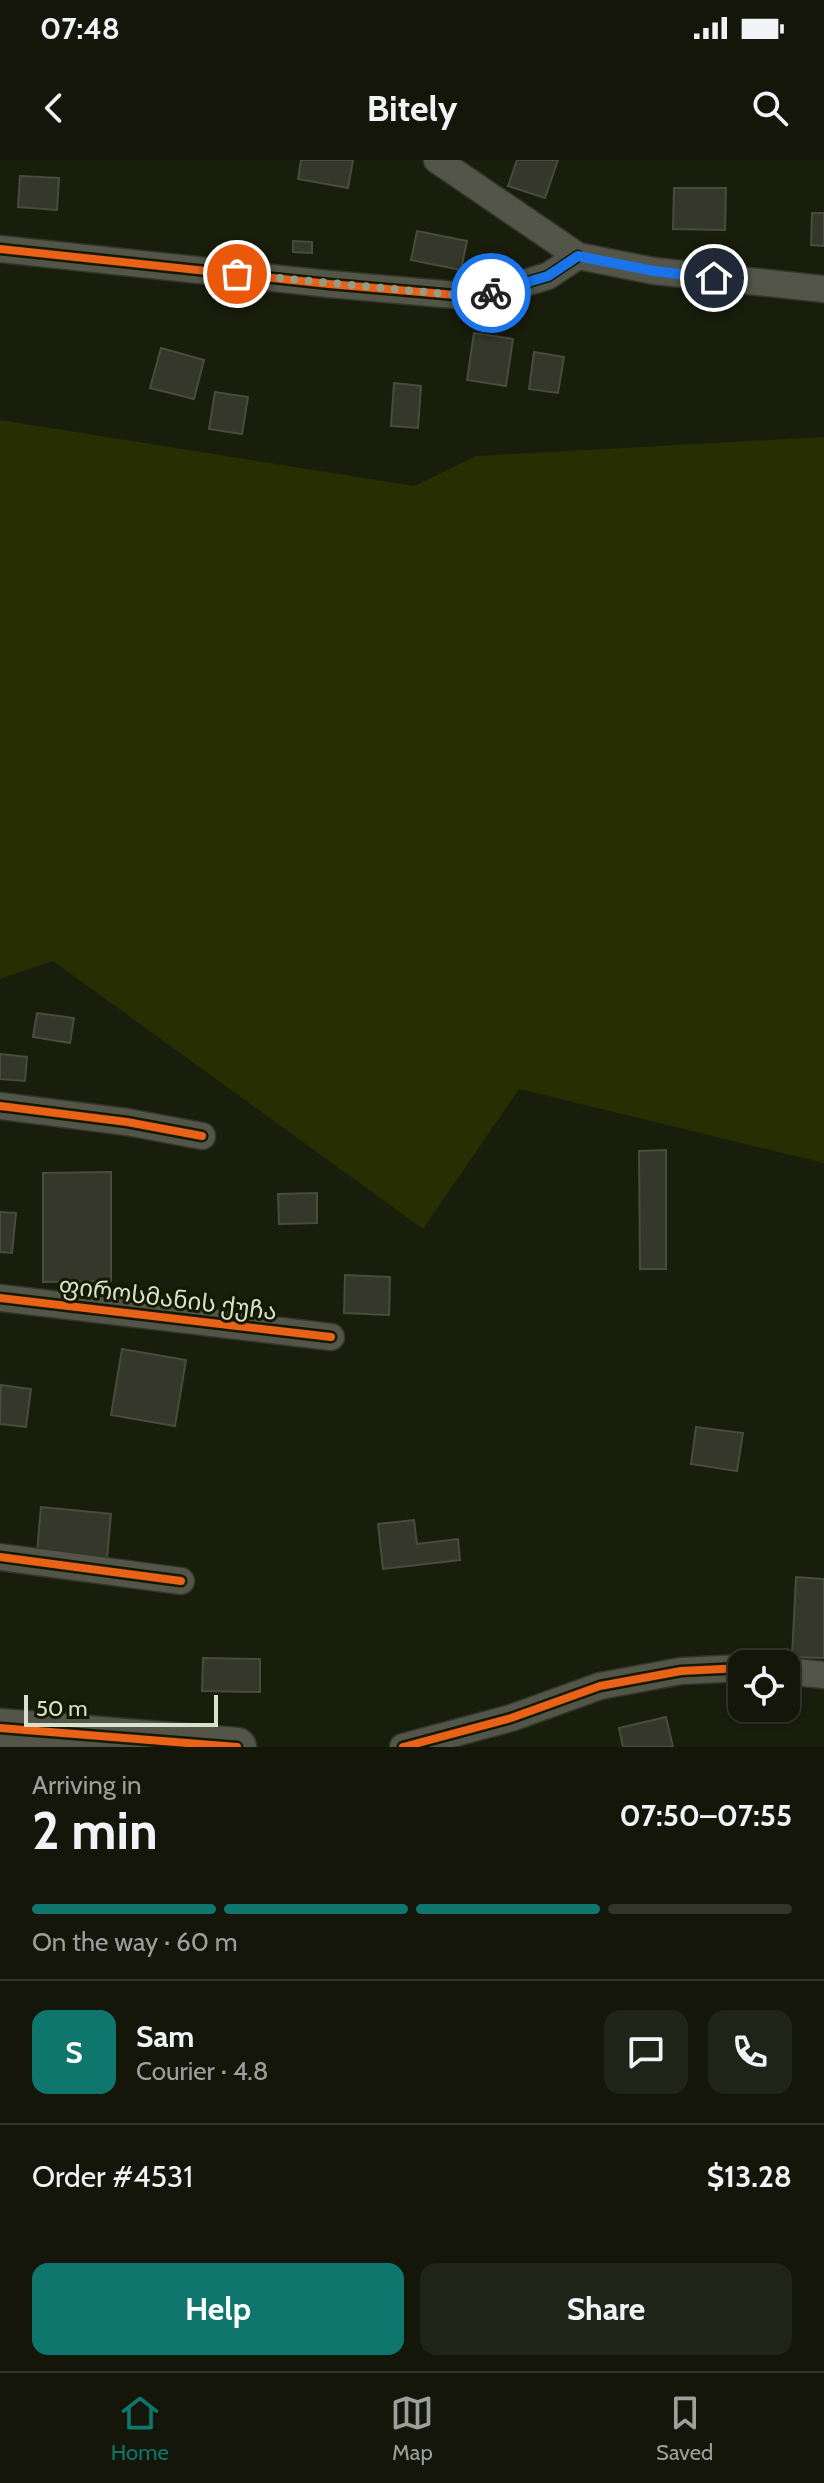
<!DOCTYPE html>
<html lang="en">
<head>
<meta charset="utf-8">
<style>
  body { margin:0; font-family:Cabin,"Noto Sans Georgian",sans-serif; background:#202317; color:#f1f3f6; height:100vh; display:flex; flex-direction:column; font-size:30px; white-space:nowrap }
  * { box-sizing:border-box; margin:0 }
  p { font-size:26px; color:#9d9f9c }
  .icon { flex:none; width:44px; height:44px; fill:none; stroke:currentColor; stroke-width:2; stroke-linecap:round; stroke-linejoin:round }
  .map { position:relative; height:1587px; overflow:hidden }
  .details { display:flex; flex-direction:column; background:#131609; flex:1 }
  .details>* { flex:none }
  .controls { position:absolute; left:728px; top:1490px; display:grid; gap:16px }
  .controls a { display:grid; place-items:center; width:72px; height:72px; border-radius:16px; background:#131609; box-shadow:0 2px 6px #0004,0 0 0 2px #32352a; font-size:40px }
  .scale { position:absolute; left:24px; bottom:20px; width:194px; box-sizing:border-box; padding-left:8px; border:4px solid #dbe0ce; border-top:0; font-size:22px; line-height:28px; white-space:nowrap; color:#dbe0ce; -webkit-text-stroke:6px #141a00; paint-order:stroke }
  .pin { position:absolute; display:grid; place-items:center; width:68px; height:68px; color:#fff; margin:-34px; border:4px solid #fff; border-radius:50%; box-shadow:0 2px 8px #0007 }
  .courier { position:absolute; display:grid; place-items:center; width:80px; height:80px; margin:-40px; border:6px solid #1a73e8; border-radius:50%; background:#fff; color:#222; box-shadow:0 2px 10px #0007 }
  .overview em { font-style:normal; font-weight:700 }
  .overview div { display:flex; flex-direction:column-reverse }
  .overview { display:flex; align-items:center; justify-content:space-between; height:136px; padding:0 32px }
  h1 { font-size:52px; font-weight:700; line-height:60px }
  .bar { display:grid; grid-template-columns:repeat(4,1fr); gap:12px 8px; align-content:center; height:96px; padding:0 32px }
  .bar i { height:10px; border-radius:6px; background:#32352a }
  .bar .active { background:#0f766e }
  .bar p { grid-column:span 4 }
  .line { display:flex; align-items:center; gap:20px; padding:0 32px; border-top:2px solid #32352a }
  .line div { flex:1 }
  .round { display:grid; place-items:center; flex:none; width:84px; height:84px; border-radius:16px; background:#202317 }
  .action { display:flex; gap:16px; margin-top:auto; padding:16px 32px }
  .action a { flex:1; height:92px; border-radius:16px; background:#0f766e; color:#fff; font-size:32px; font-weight:700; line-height:92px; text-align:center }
  .action a+a { background:#202317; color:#f1f3f6 }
  .status { display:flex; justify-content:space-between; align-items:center; height:56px; padding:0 40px; background:#131609; direction:ltr }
  .status svg { height:22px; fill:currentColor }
  header { display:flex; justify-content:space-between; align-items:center; height:104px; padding:0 32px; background:#131609; font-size:36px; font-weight:700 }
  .tab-bar { display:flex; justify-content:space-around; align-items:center; height:112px; border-top:2px solid #32352a; background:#131609; font-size:22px; color:#9d9f9c }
  .tab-bar a { display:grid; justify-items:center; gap:4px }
  .tab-bar .active { color:#0f766e }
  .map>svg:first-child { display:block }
  .green { fill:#272e02 }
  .building { fill:#343729; stroke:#474c3d; stroke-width:2 }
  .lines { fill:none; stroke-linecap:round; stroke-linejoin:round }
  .street-casing { stroke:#34362c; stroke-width:29 }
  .secondary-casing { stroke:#34362c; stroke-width:41 }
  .street { stroke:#525548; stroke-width:26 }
  .secondary { stroke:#525548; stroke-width:38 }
  .cycleway-casing { stroke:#141a00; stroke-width:13 }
  .cycleway { stroke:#ea6118; stroke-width:8 }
  .done { stroke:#979c8a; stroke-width:8; stroke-dasharray:0 14.4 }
  .route { stroke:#1a73e8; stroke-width:10 }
  .labels { text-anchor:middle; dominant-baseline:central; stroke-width:6; stroke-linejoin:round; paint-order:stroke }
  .street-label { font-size:24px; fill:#dbe0ce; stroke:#141a00 }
</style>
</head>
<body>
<div class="status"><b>07:48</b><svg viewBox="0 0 49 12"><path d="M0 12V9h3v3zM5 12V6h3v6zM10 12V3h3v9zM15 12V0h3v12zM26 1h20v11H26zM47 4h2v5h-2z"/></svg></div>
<header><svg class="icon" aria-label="back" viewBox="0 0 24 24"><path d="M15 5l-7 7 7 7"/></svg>Bitely<svg class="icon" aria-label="search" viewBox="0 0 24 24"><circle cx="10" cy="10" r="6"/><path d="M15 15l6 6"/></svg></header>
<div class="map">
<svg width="824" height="1587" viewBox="0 0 824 1587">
  <rect width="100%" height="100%" fill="#191d0c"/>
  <!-- green -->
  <path class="green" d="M0,260L414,326L476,296L824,277V1003L519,929L423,1069L53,801L0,819Z"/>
  <!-- building -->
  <g class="building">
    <path d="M301,0H353L348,28L298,19Z"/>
    <path d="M517,0H558L545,38L508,26Z"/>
    <path d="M20,16L59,18L57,50L18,47Z"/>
    <path d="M674,28H726L725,70L673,69Z"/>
    <path d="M812,53H824V86L811,85Z"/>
    <path d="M417,71L467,81L461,110L411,100Z"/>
    <path d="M293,81L312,82V93L293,92Z"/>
    <path d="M474,173L513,179L506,226L467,220Z"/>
    <path d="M161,188L204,200L194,239L150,228Z"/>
    <path d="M534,192L564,197L558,233L529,229Z"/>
    <path d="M394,223L421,226L418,268L391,266Z"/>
    <path d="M215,232L248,237L242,274L209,269Z"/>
    <path d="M37,853L74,858L70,883L33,877Z"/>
    <path d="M0,894L27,897L25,921L0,919Z"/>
    <path d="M666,990V1109H640L639,991Z"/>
    <path d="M111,1012V1121L43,1122V1013Z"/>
    <path d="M317,1033V1063L279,1064L278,1034Z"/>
    <path d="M0,1052L16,1053L12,1093L0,1092Z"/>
    <path d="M345,1115L390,1117L389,1155L344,1153Z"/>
    <path d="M122,1189L186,1200L175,1266L111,1255Z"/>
    <path d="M1,1225L31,1229L26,1267L0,1264Z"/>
    <path d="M696,1267L743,1273L737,1311L691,1304Z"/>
    <path d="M41,1347L111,1354L107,1399L37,1392Z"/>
    <path d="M414,1360L417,1384L458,1379L460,1400L383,1409L378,1364Z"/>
    <path d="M796,1417L824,1419V1498L792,1497Z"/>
    <path d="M203,1498L260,1499V1532L202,1531Z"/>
    <path d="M666,1557L673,1587H623L619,1568Z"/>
  </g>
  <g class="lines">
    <!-- street casing -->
    <g class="street-casing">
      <g id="street">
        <path d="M437,0L578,96L654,111L824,129"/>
        <path d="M0,89L329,124L478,137L548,116L578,96"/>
        <path d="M0,946L127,962L202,976"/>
        <path d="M0,1138L331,1177"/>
        <path d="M0,1397L181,1421"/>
        <path d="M786,1511L824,1515"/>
        <path d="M403,1587L511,1558L600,1526L681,1511L742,1508"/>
      </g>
    </g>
    <!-- secondary casing -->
    <g class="secondary-casing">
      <path id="secondary" d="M0,1568L237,1587"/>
    </g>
    <!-- street -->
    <use href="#street" class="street"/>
    <!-- secondary -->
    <use href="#secondary" class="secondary"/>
    <!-- cycleway casing -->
    <g class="cycleway-casing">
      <g id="cycleway">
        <path d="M0,89L329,124L478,137L548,116L578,96"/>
        <path d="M0,946L127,962L202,976"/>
        <path d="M0,1138L331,1177"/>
        <path d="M0,1397L181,1421"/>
        <path d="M0,1568L237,1587"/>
        <path d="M403,1587L511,1558L600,1526L681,1511L742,1508"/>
      </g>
    </g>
    <!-- cycleway -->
    <use href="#cycleway" class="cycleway"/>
  </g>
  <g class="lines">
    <!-- done -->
    <path class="done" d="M237,114L478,137L491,133"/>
    <!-- route -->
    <path class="route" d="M491,133L548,116L578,96L654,111L714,118"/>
  </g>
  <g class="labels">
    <!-- street labels -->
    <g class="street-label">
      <text transform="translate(168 1138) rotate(7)">ფიროსმანის ქუჩა</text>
    </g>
  </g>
</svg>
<div class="controls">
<a><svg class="icon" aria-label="locate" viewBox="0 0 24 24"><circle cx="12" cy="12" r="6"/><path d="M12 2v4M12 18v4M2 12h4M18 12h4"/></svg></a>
</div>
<div class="scale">50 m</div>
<div class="pin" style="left:237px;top:114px;background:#ea580c"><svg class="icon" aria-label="bag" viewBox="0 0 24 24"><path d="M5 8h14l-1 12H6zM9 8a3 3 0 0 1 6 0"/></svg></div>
<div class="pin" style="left:714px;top:118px;background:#1f2937"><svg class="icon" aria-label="home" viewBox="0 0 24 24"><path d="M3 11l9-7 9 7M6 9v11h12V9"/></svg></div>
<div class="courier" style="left:491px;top:133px"><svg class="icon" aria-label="bike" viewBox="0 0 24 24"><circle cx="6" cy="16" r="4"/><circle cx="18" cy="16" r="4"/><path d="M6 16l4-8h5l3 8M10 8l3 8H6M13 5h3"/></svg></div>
</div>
<section class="details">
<div class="overview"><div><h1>2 min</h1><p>Arriving in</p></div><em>07:50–07:55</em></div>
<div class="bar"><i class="active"></i><i class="active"></i><i class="active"></i><i></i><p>On the way · 60 m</p></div>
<div class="line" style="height:144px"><b class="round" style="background:#0f766e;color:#fff">S</b><div><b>Sam</b><p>Courier · 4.8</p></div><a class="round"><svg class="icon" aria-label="chat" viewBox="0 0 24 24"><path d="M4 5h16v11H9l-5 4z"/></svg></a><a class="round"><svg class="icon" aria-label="phone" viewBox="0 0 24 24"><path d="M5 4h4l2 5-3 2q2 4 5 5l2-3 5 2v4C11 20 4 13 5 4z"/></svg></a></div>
<div class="line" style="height:104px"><div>Order #4531</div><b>$13.28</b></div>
<div class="action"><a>Help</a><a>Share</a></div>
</section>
<nav class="tab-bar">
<a class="active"><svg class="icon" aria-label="home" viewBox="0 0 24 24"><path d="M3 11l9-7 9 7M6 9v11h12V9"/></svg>Home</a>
<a><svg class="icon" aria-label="map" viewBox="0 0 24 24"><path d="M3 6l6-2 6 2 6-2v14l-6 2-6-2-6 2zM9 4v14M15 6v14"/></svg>Map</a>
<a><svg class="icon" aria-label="saved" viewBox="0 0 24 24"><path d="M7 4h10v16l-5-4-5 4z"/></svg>Saved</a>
</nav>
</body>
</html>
